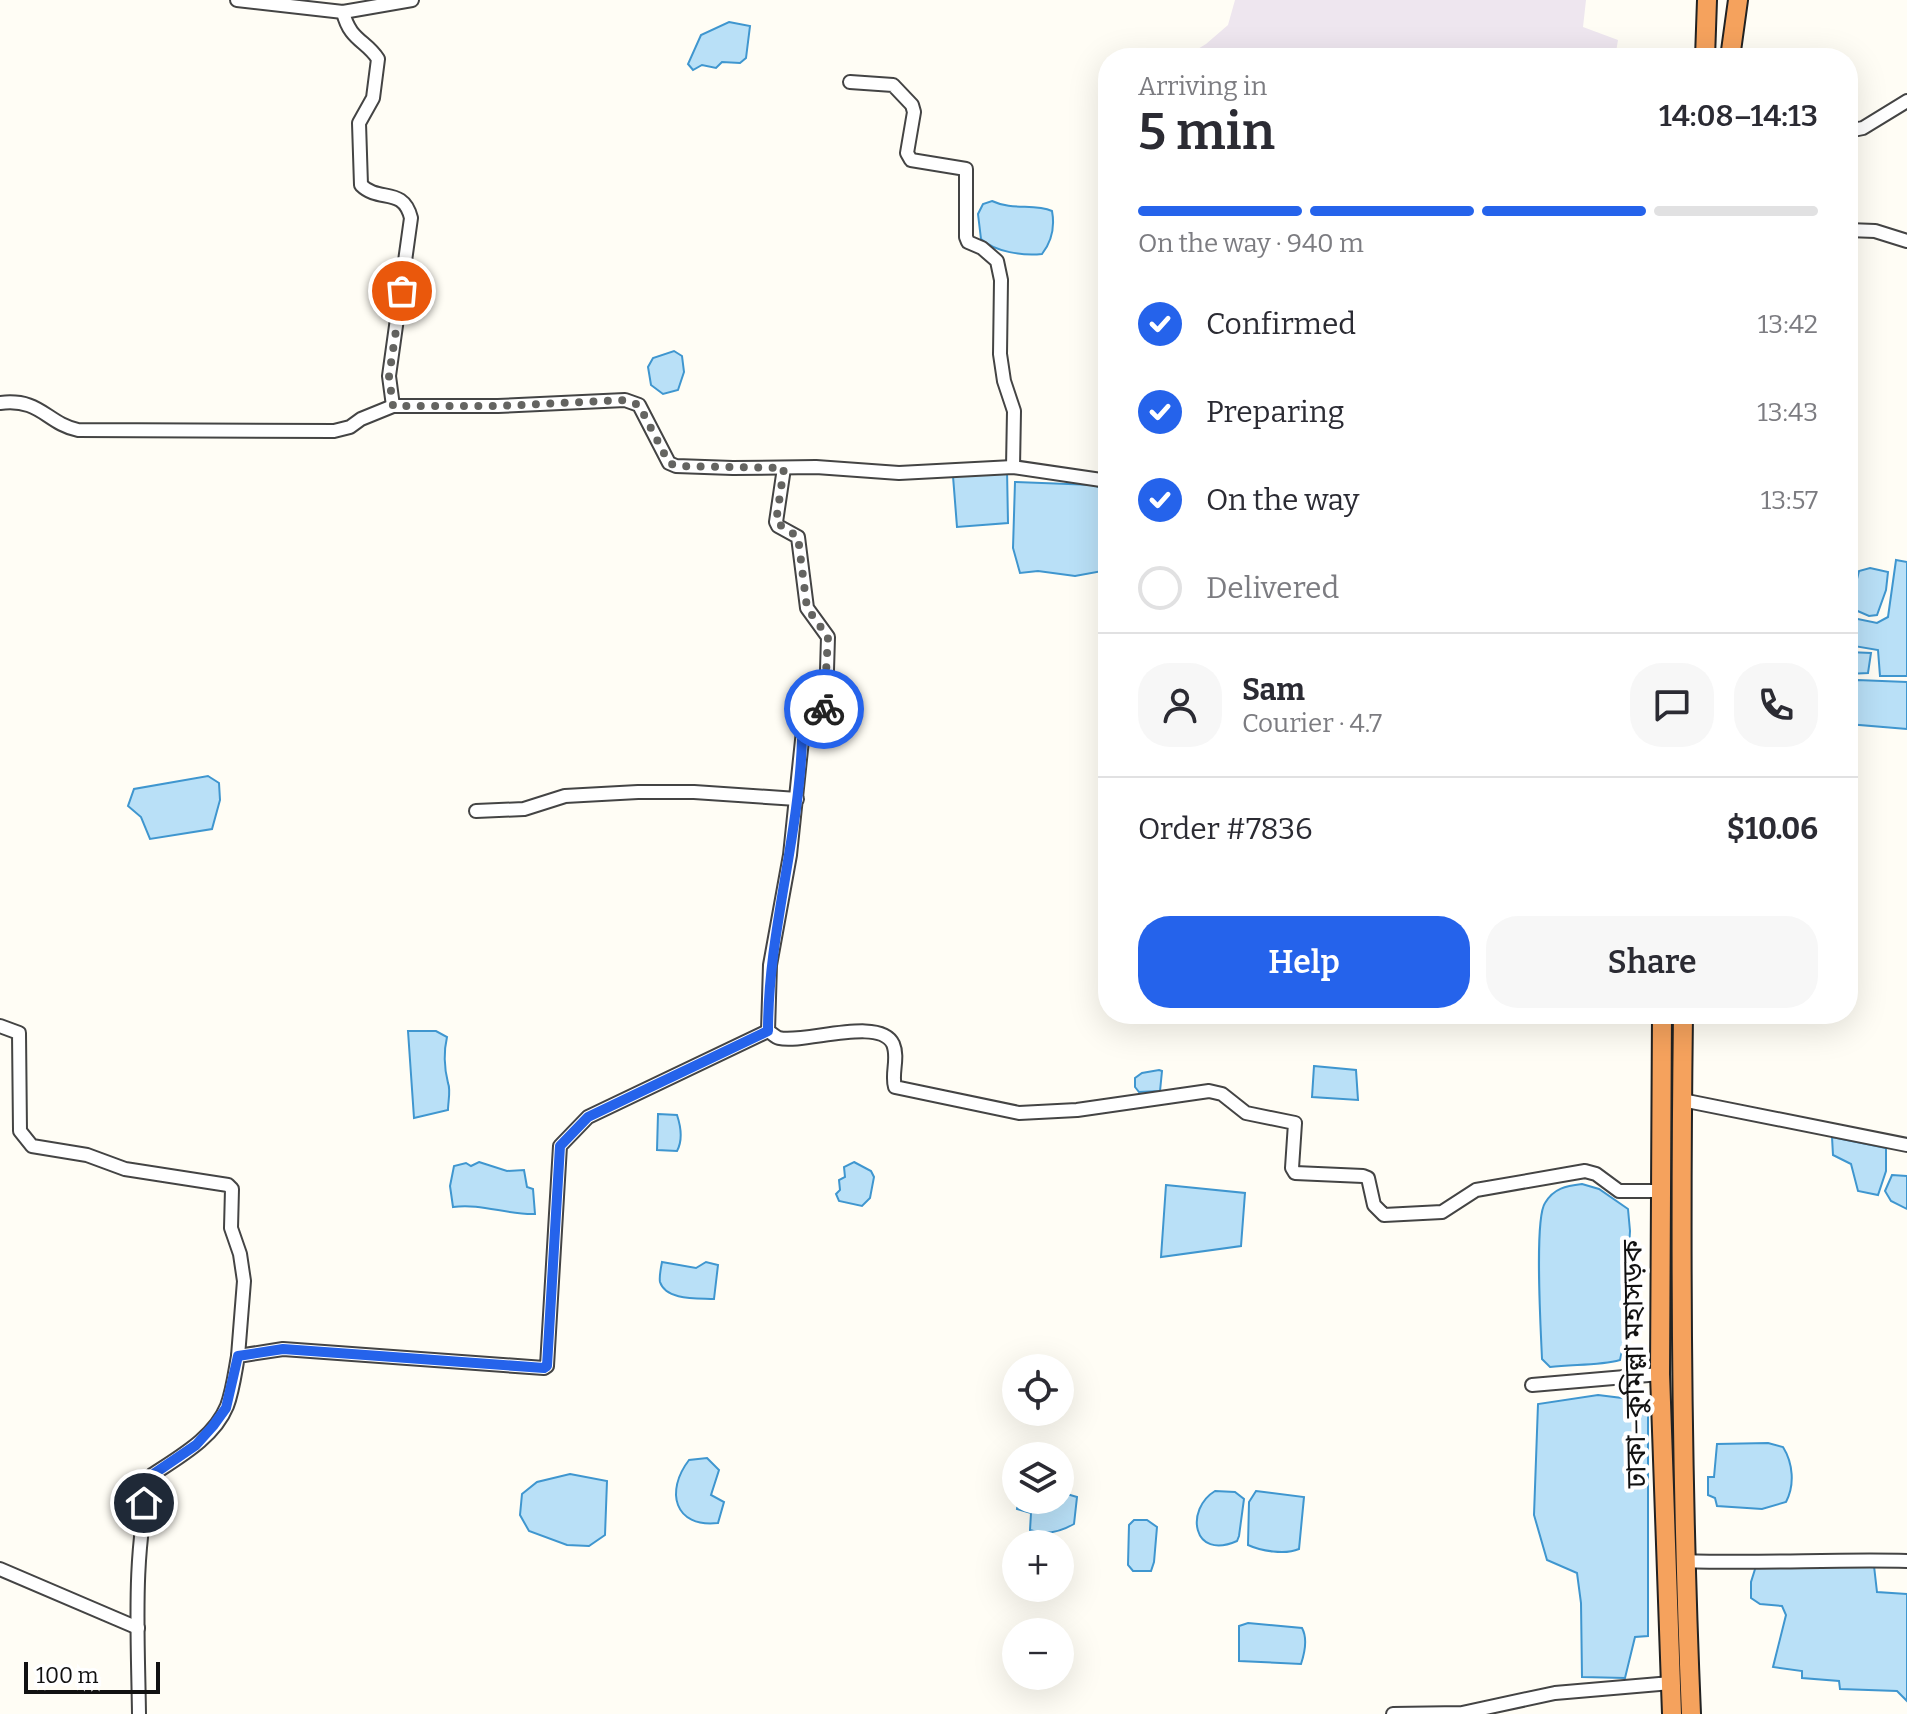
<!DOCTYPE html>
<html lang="en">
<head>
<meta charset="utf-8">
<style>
  body { margin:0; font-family:Bitter,"Noto Sans Bengali",serif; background:#f7f7f7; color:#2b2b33; height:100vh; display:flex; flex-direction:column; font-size:30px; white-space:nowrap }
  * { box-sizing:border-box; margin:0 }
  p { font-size:26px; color:#7c7c81 }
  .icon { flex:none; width:44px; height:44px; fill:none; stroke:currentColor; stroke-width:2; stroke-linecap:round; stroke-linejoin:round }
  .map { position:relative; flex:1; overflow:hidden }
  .sheet { position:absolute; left:1098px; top:48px; width:760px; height:976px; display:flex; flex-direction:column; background:#fff; border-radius:32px; box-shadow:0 8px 32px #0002 }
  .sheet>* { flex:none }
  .tools { position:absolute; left:1002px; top:1354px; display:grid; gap:16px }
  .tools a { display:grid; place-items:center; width:72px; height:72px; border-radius:50%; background:#fff; box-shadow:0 8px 32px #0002; font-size:40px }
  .scale { position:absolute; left:24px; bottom:20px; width:136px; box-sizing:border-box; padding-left:8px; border:4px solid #111; border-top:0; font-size:22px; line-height:28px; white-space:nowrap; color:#111; -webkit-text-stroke:6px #fff; paint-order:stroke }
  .pin { position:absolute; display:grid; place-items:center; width:68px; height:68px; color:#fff; margin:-34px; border:4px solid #fff; border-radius:50%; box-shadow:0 2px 8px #0007 }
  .courier { position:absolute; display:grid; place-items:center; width:80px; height:80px; margin:-40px; border:6px solid #2563eb; border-radius:50%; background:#fff; color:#222; box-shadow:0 2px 10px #0007 }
  .headline em { font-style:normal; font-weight:600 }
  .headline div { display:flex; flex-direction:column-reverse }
  .headline { display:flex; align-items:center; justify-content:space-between; height:136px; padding:0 40px }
  h1 { font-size:52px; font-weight:600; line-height:60px }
  .bar { display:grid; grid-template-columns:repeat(4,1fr); gap:12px 8px; align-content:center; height:96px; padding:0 40px }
  .bar i { height:10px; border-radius:6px; background:#e1e1e2 }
  .bar .on { background:#2563eb }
  .bar p { grid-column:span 4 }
  .line { display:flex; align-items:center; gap:20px; padding:0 40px; border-top:2px solid #e1e1e2 }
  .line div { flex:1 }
  .round { display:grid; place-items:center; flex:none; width:84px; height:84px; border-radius:32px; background:#f7f7f7 }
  ol { padding:0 40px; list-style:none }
  li { display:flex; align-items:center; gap:24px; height:88px }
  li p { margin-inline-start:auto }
  li .icon { padding:8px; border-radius:50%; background:#2563eb; color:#fff; stroke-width:4 }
  li:last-child { color:#7c7c81 }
  li i { width:44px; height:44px; border:4px solid #e1e1e2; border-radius:50% }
  .action { display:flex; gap:16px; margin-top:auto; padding:16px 40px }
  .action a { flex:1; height:92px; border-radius:32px; background:#2563eb; color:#fff; font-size:32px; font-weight:600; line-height:92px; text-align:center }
  .action a+a { background:#f7f7f7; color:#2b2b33 }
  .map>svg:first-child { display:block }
  .industrial { fill:#eee6ef }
  .water { fill:#b9e0f7; stroke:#3f96cf; stroke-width:2 }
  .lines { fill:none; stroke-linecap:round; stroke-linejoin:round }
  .minor-casing { stroke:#444; stroke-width:16 }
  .highway-casing { stroke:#222; stroke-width:22 }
  .minor { stroke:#fff; stroke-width:12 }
  .highway { stroke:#f5a25d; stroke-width:18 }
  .done { stroke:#646461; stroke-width:8; stroke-dasharray:0 14.4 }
  .route { stroke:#2563eb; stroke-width:10 }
  .labels { text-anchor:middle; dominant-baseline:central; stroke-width:8; stroke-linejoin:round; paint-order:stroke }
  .street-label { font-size:28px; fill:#111; stroke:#fff }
</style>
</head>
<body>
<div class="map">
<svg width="1907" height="1714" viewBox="0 0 1907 1714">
  <rect width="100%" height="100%" fill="#fffdf5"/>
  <!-- industrial -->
  <path class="industrial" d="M1235,0H1586L1583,27L1618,40L1615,58H1183L1206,44L1228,25Z"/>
  <!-- water -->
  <g class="water">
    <path d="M729,22L750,26L746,58L740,63L722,62L716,68L702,65L693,70L688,64L701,35Z"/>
    <path d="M992,201C1013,211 1034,203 1052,211C1055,227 1052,241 1042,254C1023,256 995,252 981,239L978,214L983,204Z"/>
    <path d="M674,351L682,356L684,372L678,390L663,394L651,385L648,367L653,358Z"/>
    <path d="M1007,469L1008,523L957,527L953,476Z"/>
    <path d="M1015,482L1094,485L1108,491V570L1075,576L1038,571L1020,573L1013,548Z"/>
    <path d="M1896,560L1907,562V676H1880L1878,650L1848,645V617L1877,623L1888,617Z"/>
    <path d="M1870,568L1888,572L1886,590L1877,615L1869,616L1853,609V595L1859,571Z"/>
    <path d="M1848,652L1871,653L1868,673L1848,674Z"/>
    <path d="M1857,680L1907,682V729L1848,724Z"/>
    <path d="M208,776L219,783L220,800L212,829L150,839L141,817L128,806L134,789Z"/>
    <path d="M408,1031H436L447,1037C443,1054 444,1067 448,1083C451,1090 448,1102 448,1110L414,1118Z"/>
    <path d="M1314,1066L1356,1070L1358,1100L1312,1097Z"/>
    <path d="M1159,1070L1162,1071L1160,1091L1139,1092L1135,1087V1078L1142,1073Z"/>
    <path d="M658,1114L677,1115C681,1127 683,1140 677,1151L657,1150Z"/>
    <path d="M1832,1137L1886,1148V1171L1878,1195L1858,1191L1851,1164L1833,1155Z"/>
    <path d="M479,1162L507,1171L524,1170L527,1187L533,1189L535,1214C507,1215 481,1203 453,1207L450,1186L454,1166L466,1163L471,1166Z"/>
    <path d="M854,1162L871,1171L874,1177L870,1198L862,1206L839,1201L836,1194L840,1190L839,1180L845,1177L844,1167Z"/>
    <path d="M1892,1175L1907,1176V1209L1891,1201L1885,1191Z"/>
    <path d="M1582,1184L1599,1189L1628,1209L1630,1231L1623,1346L1620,1360C1598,1366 1573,1364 1550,1367L1542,1359C1541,1333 1534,1219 1545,1203C1554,1188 1566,1186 1582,1184Z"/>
    <path d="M1166,1185L1245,1193L1241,1246L1161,1257Z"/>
    <path d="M662,1262L696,1268L706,1262L718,1265L714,1299C699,1298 666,1301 660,1282C659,1277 661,1267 662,1262Z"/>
    <path d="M1598,1395L1646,1401L1648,1413V1636L1635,1637L1625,1678L1582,1677L1581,1603L1577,1573L1547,1560L1534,1515L1538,1404Z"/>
    <path d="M1768,1443L1783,1447C1793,1463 1795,1485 1786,1502L1762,1509L1717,1506L1715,1498L1708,1495V1477H1714L1717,1444Z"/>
    <path d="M707,1458L719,1470L711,1495L724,1502L718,1523C674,1528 665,1491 689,1460Z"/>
    <path d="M570,1474L607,1481L605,1535L589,1546L567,1545L529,1531L520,1515L522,1494L537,1482Z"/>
    <path d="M1215,1491L1235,1492L1244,1499L1239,1536L1237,1541C1192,1561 1185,1509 1215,1491Z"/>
    <path d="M1256,1491L1304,1497L1299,1549C1285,1555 1261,1551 1248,1545L1249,1502Z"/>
    <path d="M1060,1492L1077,1497L1074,1524C1060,1532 1045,1536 1030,1530L1031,1513L1017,1509L1018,1500H1060Z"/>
    <path d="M1134,1520H1147L1157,1527L1154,1562L1151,1571H1133L1128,1565L1129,1525Z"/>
    <path d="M1756,1566H1874L1877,1592L1907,1594V1701L1897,1691L1840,1689L1839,1681L1802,1678V1671L1773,1667L1786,1615L1782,1606L1760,1604L1751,1598V1582Z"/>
    <path d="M1248,1623L1302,1628C1308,1639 1305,1652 1301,1664L1239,1661V1626Z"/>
  </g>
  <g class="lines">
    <!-- minor casing -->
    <g class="minor-casing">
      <g id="minor">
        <path d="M237,0L343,12L412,0"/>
        <path d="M343,12C350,41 366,40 378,59L373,98L359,123L361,185C379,203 403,186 411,218L389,376L393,406"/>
        <path d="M850,82L893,85L912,105L914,112L907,153L911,160L966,169V237L968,242L982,248L997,261L1001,280L1000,354L1004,381L1014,411L1013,467"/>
        <path d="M1848,131L1863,128L1907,101"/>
        <path d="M1848,230L1875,231L1907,241"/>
        <path d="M0,403C41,398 46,423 78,430L334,431L350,427L361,419L393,406H498L625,400L639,405L669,463L676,466L733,468L816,467L899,473L1013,467L1108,481"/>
        <path d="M476,811L524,809L565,796L638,792H694L797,799"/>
        <path d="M0,1026L19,1033L20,1131L32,1146L87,1155L125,1169L228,1185L232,1189L231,1228L240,1254L244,1281L238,1356"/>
        <path d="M768,1031C772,1033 775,1037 779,1038C804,1044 880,1016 893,1044C899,1058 891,1074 895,1087L1019,1113L1077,1110L1209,1091L1222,1094L1246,1113L1295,1123L1292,1168L1295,1173L1363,1176L1368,1178L1374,1205L1384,1215L1442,1212L1476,1190L1585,1171L1596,1174L1619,1191H1661"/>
        <path d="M768,1031L770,965L790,855L802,740L803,733L820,716L826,703L828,637L807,608L798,537L778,526L776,522L784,468"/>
        <path d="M1682,1100L1907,1145"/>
        <path d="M1532,1385L1660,1374"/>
        <path d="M1685,1561C1759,1564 1833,1559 1907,1561"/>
        <path d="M0,1569L138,1628"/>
        <path d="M139,1714C138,1635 132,1551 152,1475C179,1457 214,1438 227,1406C233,1390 235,1372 238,1356L283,1349L544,1368L547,1366L560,1146L588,1117L768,1031"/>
        <path d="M1393,1714L1462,1713L1555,1693L1671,1683"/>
      </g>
    </g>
    <!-- highway casing -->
    <g class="highway-casing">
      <g id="highway">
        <path d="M1705,58L1707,0"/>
        <path d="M1730,58L1738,0"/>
        <path d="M1662,1014L1660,1374L1672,1714"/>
        <path d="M1683,1014C1680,1247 1681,1481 1691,1714"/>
      </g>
    </g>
    <!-- minor -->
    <use href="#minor" class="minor"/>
    <!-- highway -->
    <use href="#highway" class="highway"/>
  </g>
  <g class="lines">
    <!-- done -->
    <path class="done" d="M402,291L389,376L393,406H498L625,400L639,405L669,463L676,466L784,468L776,522L798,537L807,608L828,637L824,709"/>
    <!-- route -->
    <path class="route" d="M144,1503L152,1475L196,1445L213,1426L226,1408L238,1356L283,1349L544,1368L547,1366L560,1146L588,1117L768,1031C768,933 799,838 802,740L803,733L824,709"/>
  </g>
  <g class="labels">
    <!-- street labels -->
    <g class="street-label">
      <text transform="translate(1634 1364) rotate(-91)">ঢাকা–কুমিল্লা মহাসড়ক</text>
    </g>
  </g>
</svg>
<div class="tools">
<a><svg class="icon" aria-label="locate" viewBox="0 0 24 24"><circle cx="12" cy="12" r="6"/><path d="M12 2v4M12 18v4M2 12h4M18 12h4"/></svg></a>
<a><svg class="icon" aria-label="layers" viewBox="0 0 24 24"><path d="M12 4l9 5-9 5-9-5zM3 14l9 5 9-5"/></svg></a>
<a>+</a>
<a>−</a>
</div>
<div class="scale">100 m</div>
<div class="pin" style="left:402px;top:291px;background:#ea580c"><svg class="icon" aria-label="bag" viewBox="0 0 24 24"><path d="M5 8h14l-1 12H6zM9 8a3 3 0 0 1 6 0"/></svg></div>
<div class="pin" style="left:144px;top:1503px;background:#1f2937"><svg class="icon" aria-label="home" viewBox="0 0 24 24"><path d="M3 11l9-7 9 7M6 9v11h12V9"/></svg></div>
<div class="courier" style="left:824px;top:709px"><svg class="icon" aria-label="bike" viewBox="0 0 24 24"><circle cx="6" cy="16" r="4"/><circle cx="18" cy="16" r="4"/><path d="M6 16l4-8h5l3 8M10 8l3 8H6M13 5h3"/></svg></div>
<section class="sheet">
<div class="headline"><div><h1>5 min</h1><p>Arriving in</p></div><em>14:08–14:13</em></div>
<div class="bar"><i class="on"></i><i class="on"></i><i class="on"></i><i></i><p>On the way · 940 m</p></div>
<ol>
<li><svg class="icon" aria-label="check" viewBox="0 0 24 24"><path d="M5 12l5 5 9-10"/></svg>Confirmed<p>13:42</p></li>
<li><svg class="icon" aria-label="check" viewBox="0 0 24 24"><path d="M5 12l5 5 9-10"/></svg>Preparing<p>13:43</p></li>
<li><svg class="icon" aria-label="check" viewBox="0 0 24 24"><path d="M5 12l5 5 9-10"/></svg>On the way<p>13:57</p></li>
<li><i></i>Delivered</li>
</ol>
<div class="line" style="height:144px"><a class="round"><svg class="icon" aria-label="person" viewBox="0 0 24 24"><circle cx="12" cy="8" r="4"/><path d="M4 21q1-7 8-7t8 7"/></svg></a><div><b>Sam</b><p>Courier · 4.7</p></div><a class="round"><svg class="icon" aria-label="chat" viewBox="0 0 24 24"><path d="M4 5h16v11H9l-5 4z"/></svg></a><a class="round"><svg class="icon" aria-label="phone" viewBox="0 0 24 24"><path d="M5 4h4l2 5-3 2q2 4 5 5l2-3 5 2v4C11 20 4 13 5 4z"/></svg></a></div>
<div class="line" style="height:104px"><div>Order #7836</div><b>$10.06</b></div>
<div class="action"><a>Help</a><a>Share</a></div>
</section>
</div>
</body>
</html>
